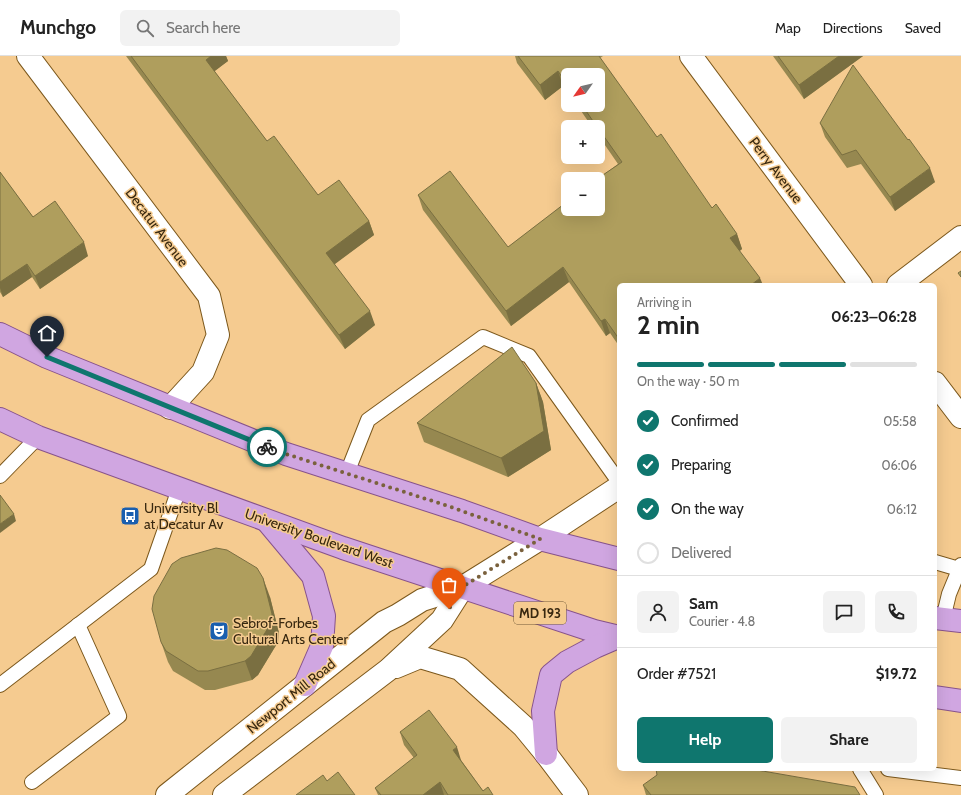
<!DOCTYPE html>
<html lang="en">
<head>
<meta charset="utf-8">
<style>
  body { margin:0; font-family:Cabin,sans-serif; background:#f2f2f2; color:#222; height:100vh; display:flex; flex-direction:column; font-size:15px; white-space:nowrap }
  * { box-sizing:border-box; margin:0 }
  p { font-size:13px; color:#767676 }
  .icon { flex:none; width:22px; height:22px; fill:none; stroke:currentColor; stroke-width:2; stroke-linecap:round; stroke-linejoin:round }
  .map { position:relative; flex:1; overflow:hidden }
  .drawer { position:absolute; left:617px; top:227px; width:320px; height:488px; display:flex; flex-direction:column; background:#fff; border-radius:6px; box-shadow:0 4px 16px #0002 }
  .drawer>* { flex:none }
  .needle { width:26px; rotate:236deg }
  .controls { position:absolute; left:561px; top:12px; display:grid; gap:8px }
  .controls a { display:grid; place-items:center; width:44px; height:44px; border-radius:6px; background:#fff; box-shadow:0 4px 16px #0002; font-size:20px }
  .pin { position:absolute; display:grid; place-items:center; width:34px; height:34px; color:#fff; margin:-41px -17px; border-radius:50% 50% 50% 0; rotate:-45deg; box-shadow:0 0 4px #0007 }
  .pin .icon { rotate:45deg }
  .courier { position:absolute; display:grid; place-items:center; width:40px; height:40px; margin:-20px; border:3px solid #0f766e; border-radius:50%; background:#fff; color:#222; box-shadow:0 1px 5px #0007 }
  .overview em { font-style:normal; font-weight:800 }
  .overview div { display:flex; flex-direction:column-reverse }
  .overview { display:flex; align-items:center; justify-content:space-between; height:68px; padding:0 20px }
  h1 { font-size:26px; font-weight:800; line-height:30px }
  .bar { display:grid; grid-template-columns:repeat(4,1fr); gap:6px 4px; align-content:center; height:48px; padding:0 20px }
  .bar i { height:5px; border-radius:3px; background:#e0e0e0 }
  .bar .current { background:#0f766e }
  .bar p { grid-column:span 4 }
  .line { display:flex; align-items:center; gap:10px; padding:0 20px; border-top:1px solid #e0e0e0 }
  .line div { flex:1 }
  .round { display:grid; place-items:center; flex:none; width:42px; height:42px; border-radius:6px; background:#f2f2f2 }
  ol { padding:0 20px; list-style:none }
  li { display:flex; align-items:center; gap:12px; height:44px }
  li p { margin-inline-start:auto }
  li .icon { padding:4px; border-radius:50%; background:#0f766e; color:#fff; stroke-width:4 }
  li:last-child { color:#767676 }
  li i { width:22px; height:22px; border:2px solid #e0e0e0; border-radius:50% }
  .cta { display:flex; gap:8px; margin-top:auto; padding:8px 20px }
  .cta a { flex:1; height:46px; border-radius:6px; background:#0f766e; color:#fff; font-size:16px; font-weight:800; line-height:46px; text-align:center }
  .cta a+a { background:#f2f2f2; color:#222 }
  header { display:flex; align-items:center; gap:24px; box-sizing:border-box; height:56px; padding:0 20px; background:#fff; border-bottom:1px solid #e0e0e0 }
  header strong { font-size:19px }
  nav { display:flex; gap:22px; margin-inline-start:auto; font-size:14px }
  .search { width:280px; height:36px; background:#f2f2f2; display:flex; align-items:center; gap:10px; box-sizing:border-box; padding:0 14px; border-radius:6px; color:#767676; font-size:15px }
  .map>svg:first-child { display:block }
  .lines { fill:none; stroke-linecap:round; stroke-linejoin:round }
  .service-casing { stroke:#7c581c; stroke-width:16 }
  .minor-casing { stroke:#7c581c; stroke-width:24 }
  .tertiary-casing { stroke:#7c581c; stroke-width:24 }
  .primary-casing { stroke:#87538b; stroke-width:24 }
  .service { stroke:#fff; stroke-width:14 }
  .minor { stroke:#fff; stroke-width:22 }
  .tertiary { stroke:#fff; stroke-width:22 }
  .primary { stroke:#d0a6e1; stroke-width:22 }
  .wall { fill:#968850 }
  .shaded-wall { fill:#7a6f41 }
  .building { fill:#af9e5d; stroke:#7a6f41 }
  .done { stroke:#7a613d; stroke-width:4; stroke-dasharray:0 7.2 }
  .route { stroke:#0f766e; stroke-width:5 }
  .labels { text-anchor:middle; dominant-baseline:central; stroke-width:3; stroke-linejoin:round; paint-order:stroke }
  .shield { fill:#f5cb90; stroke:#715936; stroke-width:1 }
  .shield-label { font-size:13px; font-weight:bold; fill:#382810 }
  .street-label { font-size:14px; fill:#382810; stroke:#f5cb90 }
  .poi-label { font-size:14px; fill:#382810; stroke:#f5cb90; text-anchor:start }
</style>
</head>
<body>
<header>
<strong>Munchgo</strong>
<div class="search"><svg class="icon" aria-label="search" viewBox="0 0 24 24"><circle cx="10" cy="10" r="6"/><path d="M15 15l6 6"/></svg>Search here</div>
<nav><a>Map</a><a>Directions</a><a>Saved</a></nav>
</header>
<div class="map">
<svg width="961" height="739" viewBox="0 0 961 739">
  <rect width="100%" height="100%" fill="#f5cb90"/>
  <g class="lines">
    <!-- service casing -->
    <g class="service-casing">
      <g id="service">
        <path d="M347,417L368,364L483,281L529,300L619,426"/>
        <path d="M0,420L38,381"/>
        <path d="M935,506L959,513"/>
        <path d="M943,563L949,538L961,509"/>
        <path d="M0,629L151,513L179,433"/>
        <path d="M860,713L876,739"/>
        <path d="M888,713L961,722"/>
        <path d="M32,726L119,660L78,569"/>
      </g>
    </g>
    <!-- minor casing -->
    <g class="minor-casing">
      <g id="minor">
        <path d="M28,0L209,240L218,279L203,316L170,352"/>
        <path d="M691,0L861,229"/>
        <path d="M898,229L961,181"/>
        <path d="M935,327L961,361"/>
        <path d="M540,483L619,431"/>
        <path d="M546,698L577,739"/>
      </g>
    </g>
    <!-- tertiary casing -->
    <g class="tertiary-casing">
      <g id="tertiary">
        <path d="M396,611L420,601L460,613L523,670L546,698"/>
        <path d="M167,739L384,566L398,559L422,544L463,531L540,483"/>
        <path d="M224,739L388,614L442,564L463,531"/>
      </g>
    </g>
    <!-- primary casing -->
    <g class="primary-casing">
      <g id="primary">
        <path d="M0,278L47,301L286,398L462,455L540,483L619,503"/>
        <path d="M0,363L38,381L343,492L594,575L619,581"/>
        <path d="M267,465L313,520L324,560L322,590L305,629"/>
        <path d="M935,562L961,565"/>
        <path d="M935,641L961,645"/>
        <path d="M546,698L543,655L551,619L567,606L595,591L618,581"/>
      </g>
    </g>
    <!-- service -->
    <use href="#service" class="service"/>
    <!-- minor -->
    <use href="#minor" class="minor"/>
    <!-- tertiary -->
    <use href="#tertiary" class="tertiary"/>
    <!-- primary -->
    <use href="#primary" class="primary"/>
  </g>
  <!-- wall -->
  <g class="wall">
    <path d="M126,0H226L228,5L214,15L267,85L318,139L369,165L374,179L334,208L375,269L345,293Z"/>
    <path d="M515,0H603L600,2L657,81L712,152L737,178L742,193L740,195L619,229V290L610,277L606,280L569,226L511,270L423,154L418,139L508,191L618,108L598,79V71H592L577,49H598L568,19V37L563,30L545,44L517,7Z"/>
    <path d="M773,0H863L804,43Z"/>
    <path d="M820,67L935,126L895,155L861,108L847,112L825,81Z"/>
    <path d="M0,116L33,161L88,200L40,233L32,221L3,241L0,236Z"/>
    <path d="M536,327L543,346L551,394L508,421L424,386L417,367Z"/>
    <path d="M270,541L279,577L278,586L258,619L252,624L215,634H205L173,615L168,606L161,586Z"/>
    <path d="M400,676L461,704L483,735L493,739H378L375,732L414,702L404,689Z"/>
    <path d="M643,729L860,739H646Z"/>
  </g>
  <!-- shaded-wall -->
  <g class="shaded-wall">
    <path d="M211,0H226L228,5L211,18L206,4Z"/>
    <path d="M839,0H863L804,43L799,29Z"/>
    <path d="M558,15L563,30L545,44L540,29Z"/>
    <path d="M930,112L935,126L895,155L890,141Z"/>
    <path d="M369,165L374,179L331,211L326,197Z"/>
    <path d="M737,178L742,193L736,197L730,182Z"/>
    <path d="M84,186L88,200L40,233L35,220Z"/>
    <path d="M27,208L32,221L3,241L0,232V226Z"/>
    <path d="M563,211L569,226L511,270L506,255Z"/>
    <path d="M760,222L763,229H751Z"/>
    <path d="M370,255L375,269L345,293L339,279Z"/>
    <path d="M605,263L610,277L606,280L601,265Z"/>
    <path d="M536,327L543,346L551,394L508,421L501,402Z"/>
    <path d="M14,458L16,465L0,477V468Z"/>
    <path d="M263,522L270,541L279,577L278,586L258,619L252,624L245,605Z"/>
    <path d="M457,691L461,704L458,707L453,694Z"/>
    <path d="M440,726L444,739H423Z"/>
  </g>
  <!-- building -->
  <g class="building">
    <path d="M131,0H211L206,4L267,85L274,80L318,139L339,124L369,165L326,197L370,255L339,279Z"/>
    <path d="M518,0H599L657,81L661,78L712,152L716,148L737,178L730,182L760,222L751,229H619V283L605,263L601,265L563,211L506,255L418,139L450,115L508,191L568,145V153H598V123H597L622,106L598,72V71H597L582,49H598V19H568V30L558,15L540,29Z"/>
    <path d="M778,0H839L799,29Z"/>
    <path d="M853,9L908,84L909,83L930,112L890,141L856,94L842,99L820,67Z"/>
    <path d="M0,116L33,161L55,145L84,186L35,220L27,208L0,226Z"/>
    <path d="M961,215V221L958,217Z"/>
    <path d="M512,291L536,327L544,375L501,402L417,367Z"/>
    <path d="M0,439L14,458L0,468Z"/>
    <path d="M216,492L227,494L257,512L263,522L272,558L271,567L251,600L245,605L208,615H198L166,595L161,586L152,553L154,540L172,508L181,502Z"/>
    <path d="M429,654L457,691L453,694L483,735L488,731L493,739H448L440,726L423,739H381L375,732L417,699L400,676Z"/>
    <path d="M656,713H751L855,731L860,739H651L643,729L657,719Z"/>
    <path d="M338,716L355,739H296L323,719L327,725Z"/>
  </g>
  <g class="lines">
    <!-- done -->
    <path class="done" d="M267,391L286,398L448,450L540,483L462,531L449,553"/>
    <!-- route -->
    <path class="route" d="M47,301L267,391"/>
  </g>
  <!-- icons -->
  <defs>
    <g id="bus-square" transform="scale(1)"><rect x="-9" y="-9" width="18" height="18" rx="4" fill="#1a5faf" stroke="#f5cb90"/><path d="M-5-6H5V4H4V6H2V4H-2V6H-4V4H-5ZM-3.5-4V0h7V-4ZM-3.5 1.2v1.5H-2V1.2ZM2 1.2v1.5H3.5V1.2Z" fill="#fff"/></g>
    <g id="theatre-square" transform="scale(1)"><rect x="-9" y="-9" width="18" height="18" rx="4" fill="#1a5faf" stroke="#f5cb90"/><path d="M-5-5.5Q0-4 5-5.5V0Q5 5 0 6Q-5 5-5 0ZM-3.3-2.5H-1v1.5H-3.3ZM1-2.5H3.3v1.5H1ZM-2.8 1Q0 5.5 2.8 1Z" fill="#fff"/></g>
  </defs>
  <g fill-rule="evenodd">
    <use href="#bus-square" x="130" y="460"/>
    <use href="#theatre-square" x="219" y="575"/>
  </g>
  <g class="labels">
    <!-- shield labels -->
    <rect class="shield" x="514" y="546" width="52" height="22" rx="3"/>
    <g class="shield-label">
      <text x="540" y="557">MD 193</text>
    </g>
    <!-- street labels -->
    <g class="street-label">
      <text transform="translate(776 114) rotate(53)">Perry Avenue</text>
      <text transform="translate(157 171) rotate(53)">Decatur Avenue</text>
      <text transform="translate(319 482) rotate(19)">University Boulevard West</text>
      <text transform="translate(291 640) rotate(-39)">Newport Mill Road</text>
    </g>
    <!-- poi labels -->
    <g class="poi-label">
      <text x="144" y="452">University Bl<tspan x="144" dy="16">at Decatur Av</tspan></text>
      <text x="233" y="567">Sebrof-Forbes<tspan x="233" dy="16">Cultural Arts Center</tspan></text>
    </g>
  </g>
</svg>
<div class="controls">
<a><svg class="needle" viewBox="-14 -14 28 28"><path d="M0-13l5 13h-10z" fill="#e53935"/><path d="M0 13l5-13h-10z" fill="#767676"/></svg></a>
<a>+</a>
<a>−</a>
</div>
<div class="pin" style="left:449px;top:553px;background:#ea580c"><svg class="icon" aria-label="bag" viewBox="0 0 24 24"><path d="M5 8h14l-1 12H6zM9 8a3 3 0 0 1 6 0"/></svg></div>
<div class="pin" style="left:47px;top:301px;background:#1f2937"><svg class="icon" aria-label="home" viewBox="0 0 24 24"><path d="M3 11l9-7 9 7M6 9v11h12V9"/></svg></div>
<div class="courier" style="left:267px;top:391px"><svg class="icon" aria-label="bike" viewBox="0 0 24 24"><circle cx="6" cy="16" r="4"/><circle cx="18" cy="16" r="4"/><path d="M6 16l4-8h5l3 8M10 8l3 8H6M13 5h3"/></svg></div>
<section class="drawer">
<div class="overview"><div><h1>2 min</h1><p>Arriving in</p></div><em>06:23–06:28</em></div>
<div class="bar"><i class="current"></i><i class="current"></i><i class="current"></i><i></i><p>On the way · 50 m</p></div>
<ol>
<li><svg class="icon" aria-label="check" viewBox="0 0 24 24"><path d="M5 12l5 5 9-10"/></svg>Confirmed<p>05:58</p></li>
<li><svg class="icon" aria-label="check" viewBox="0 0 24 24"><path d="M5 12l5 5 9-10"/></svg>Preparing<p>06:06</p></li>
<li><svg class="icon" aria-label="check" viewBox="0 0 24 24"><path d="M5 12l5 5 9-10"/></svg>On the way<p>06:12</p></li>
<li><i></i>Delivered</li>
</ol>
<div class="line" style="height:72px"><a class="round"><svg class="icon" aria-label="person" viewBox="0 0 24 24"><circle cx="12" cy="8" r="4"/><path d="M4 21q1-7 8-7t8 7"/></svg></a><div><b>Sam</b><p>Courier · 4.8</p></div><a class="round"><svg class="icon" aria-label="chat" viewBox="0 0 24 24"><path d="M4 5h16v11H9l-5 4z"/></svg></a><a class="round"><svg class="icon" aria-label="phone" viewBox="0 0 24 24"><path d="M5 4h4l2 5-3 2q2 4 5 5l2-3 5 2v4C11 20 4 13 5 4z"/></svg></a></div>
<div class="line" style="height:52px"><div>Order #7521</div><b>$19.72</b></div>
<div class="cta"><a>Help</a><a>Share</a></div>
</section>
</div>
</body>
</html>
